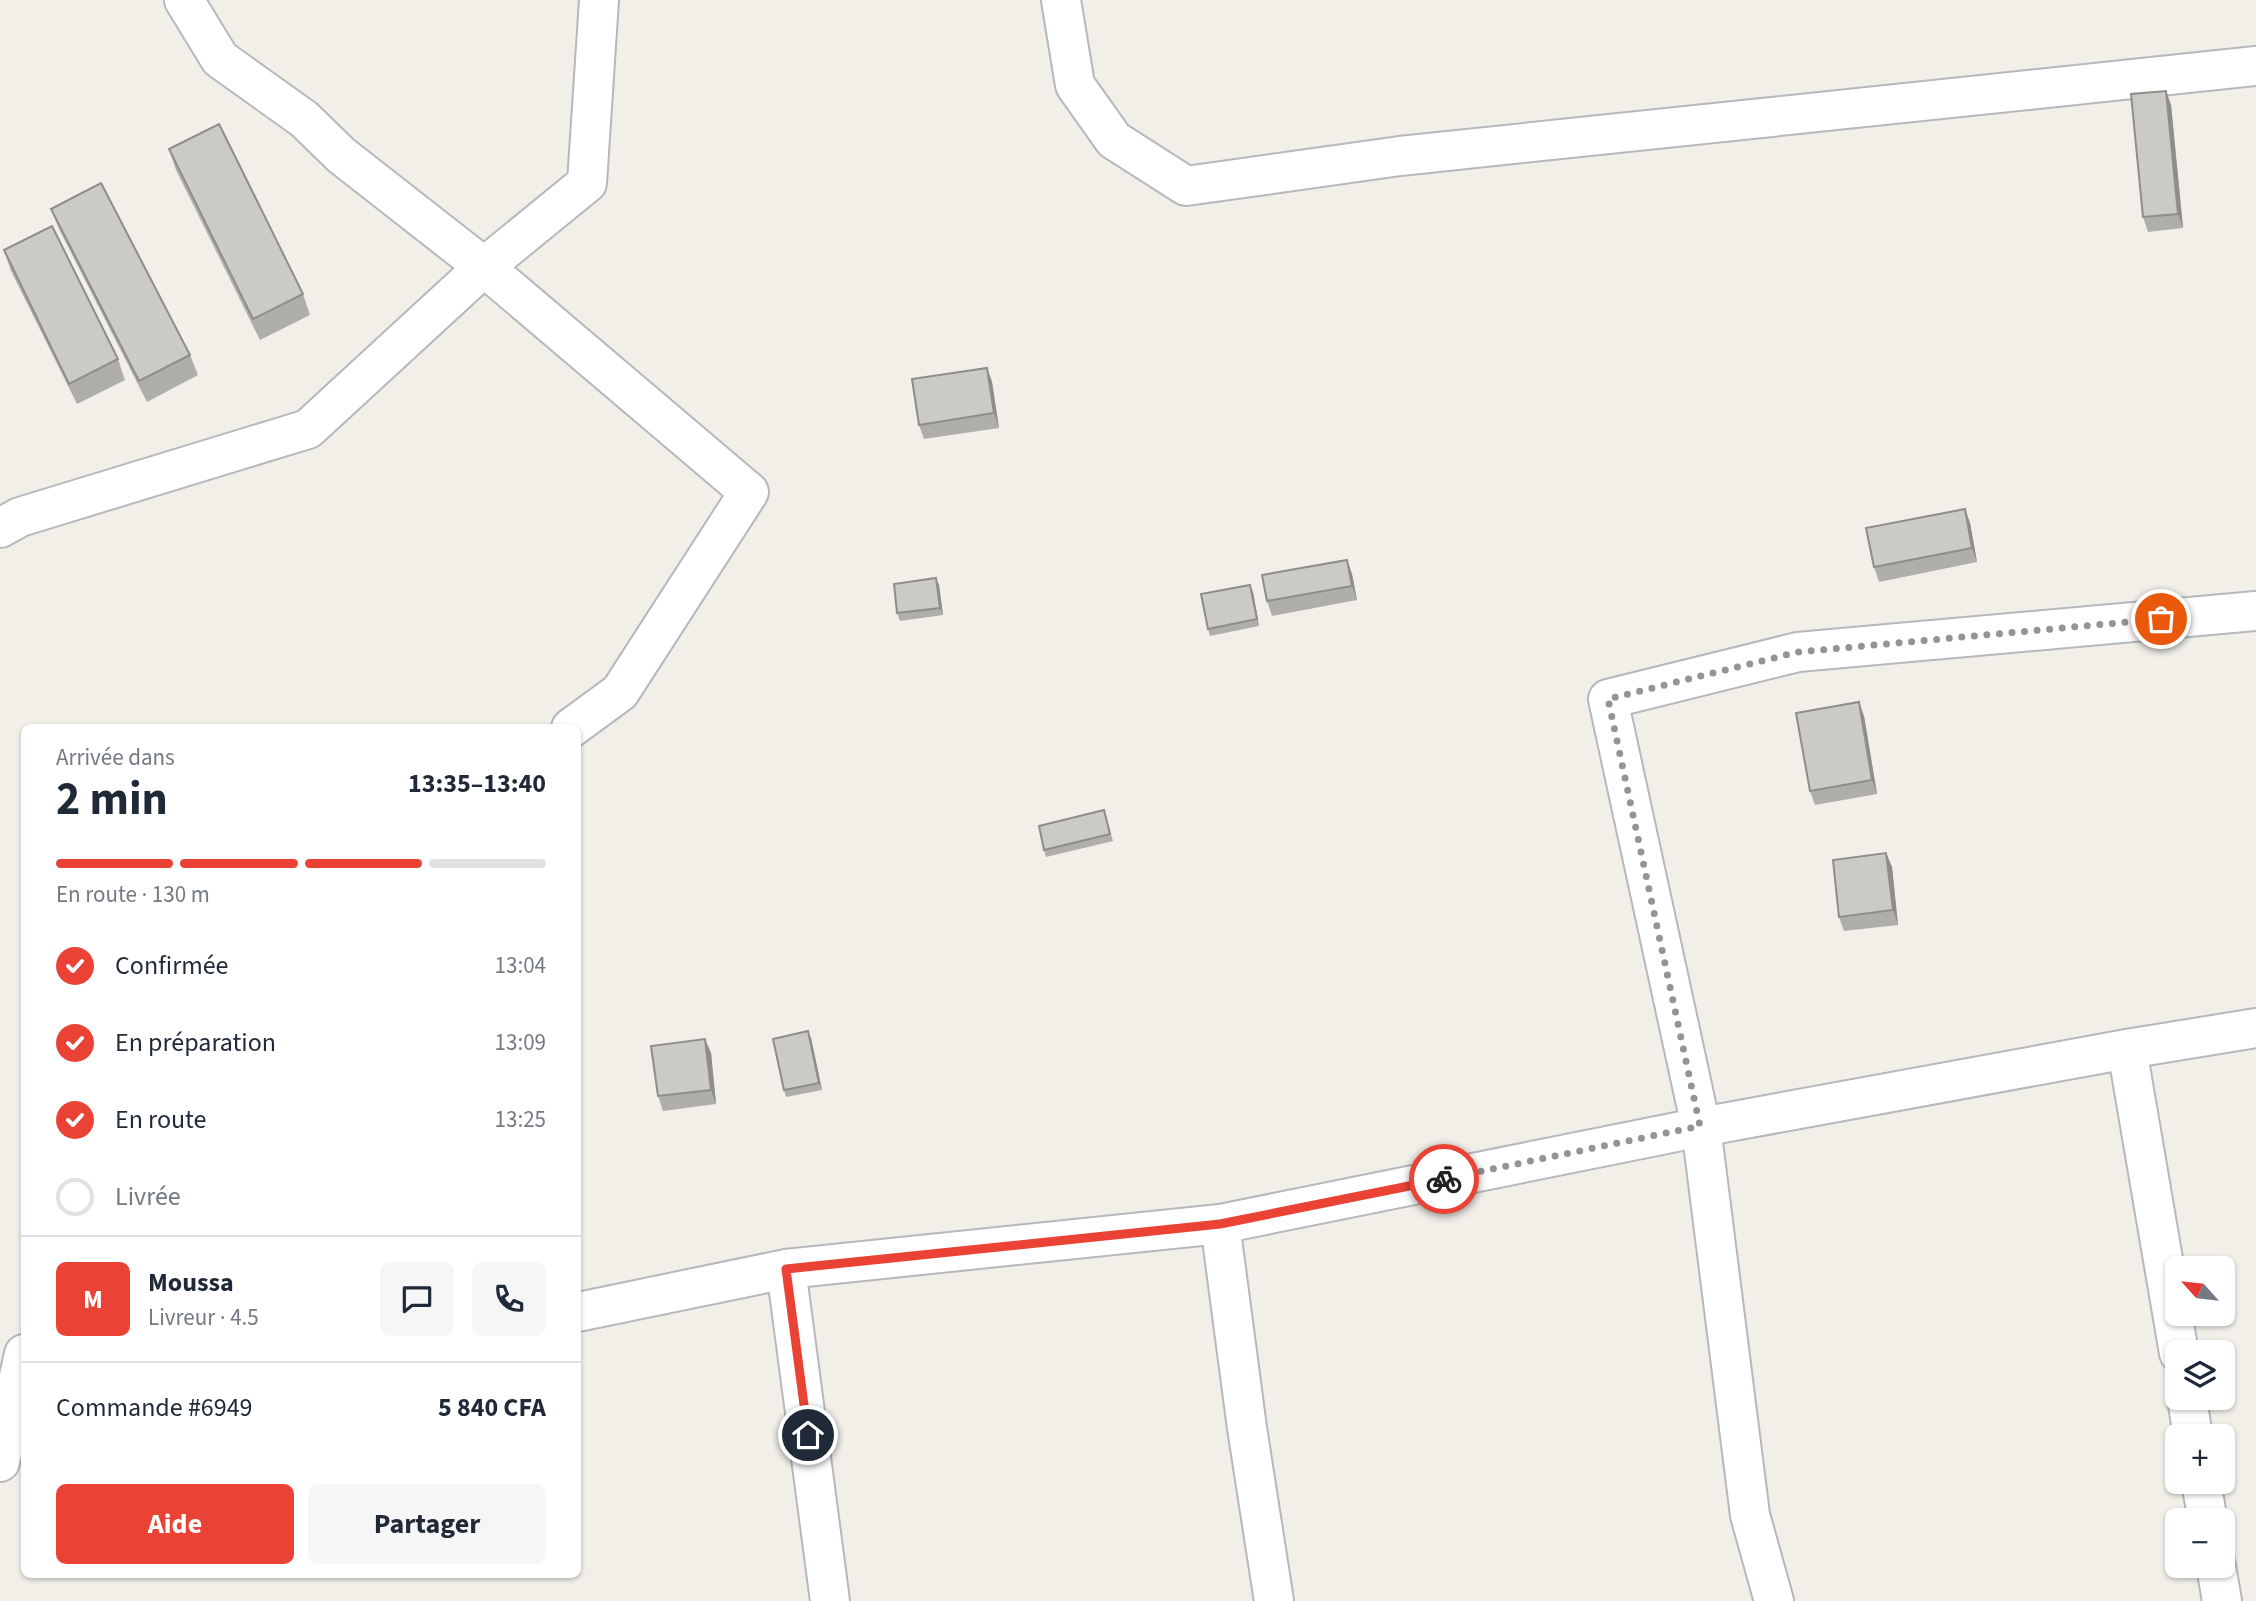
<!DOCTYPE html>
<html lang="fr">
<head>
<meta charset="utf-8">
<style>
  body { margin:0; font-family:"Source Sans 3",sans-serif; background:#f6f6f7; color:#1f2937; height:100vh; display:flex; flex-direction:column; font-size:26px; white-space:nowrap }
  * { box-sizing:border-box; margin:0 }
  p { font-size:23px; color:#747a83 }
  .icon { flex:none; width:38px; height:38px; fill:none; stroke:currentColor; stroke-width:2; stroke-linecap:round; stroke-linejoin:round }
  .map { position:relative; flex:1; overflow:hidden }
  .side { position:absolute; left:21px; top:724px; width:560px; height:854px; display:flex; flex-direction:column; background:#fff; border-radius:10px; box-shadow:0 2px 5px #0004 }
  .side>* { flex:none }
  .needle { width:46px; rotate:297deg }
  .buttons { position:absolute; left:2165px; top:1256px; display:grid; gap:14px }
  .buttons a { display:grid; place-items:center; width:70px; height:70px; border-radius:10px; background:#fff; box-shadow:0 2px 5px #0004; font-size:35px }
  .pin { position:absolute; display:grid; place-items:center; width:60px; height:60px; color:#fff; margin:-30px; border:4px solid #fff; border-radius:50%; box-shadow:0 2px 7px #0007 }
  .courier { position:absolute; display:grid; place-items:center; width:70px; height:70px; margin:-35px; border:5px solid #ea4335; border-radius:50%; background:#fff; color:#222; box-shadow:0 2px 9px #0007 }
  .summary em { font-style:normal; font-weight:700 }
  .summary div { display:flex; flex-direction:column-reverse }
  .summary { display:flex; align-items:center; justify-content:space-between; height:119px; padding:0 35px }
  h1 { font-size:46px; font-weight:700; line-height:52px }
  .bar { display:grid; grid-template-columns:repeat(4,1fr); gap:10px 7px; align-content:center; height:84px; padding:0 35px }
  .bar i { height:9px; border-radius:5px; background:#e0e1e3 }
  .bar .current { background:#ea4335 }
  .bar p { grid-column:span 4 }
  .line { display:flex; align-items:center; gap:18px; padding:0 35px; border-top:2px solid #e0e1e3 }
  .line div { flex:1 }
  .round { display:grid; place-items:center; flex:none; width:74px; height:74px; border-radius:10px; background:#f6f6f7 }
  ol { padding:0 35px; list-style:none }
  li { display:flex; align-items:center; gap:21px; height:77px }
  li p { margin-inline-start:auto }
  li .icon { padding:7px; border-radius:50%; background:#ea4335; color:#fff; stroke-width:4 }
  li:last-child { color:#747a83 }
  li i { width:38px; height:38px; border:4px solid #e0e1e3; border-radius:50% }
  .button { display:flex; gap:14px; margin-top:auto; padding:14px 35px }
  .button a { flex:1; height:80px; border-radius:10px; background:#ea4335; color:#fff; font-size:28px; font-weight:700; line-height:80px; text-align:center }
  .button a+a { background:#f6f6f7; color:#1f2937 }
  .map>svg:first-child { display:block }
  .lines { fill:none; stroke-linecap:round; stroke-linejoin:round }
  .minor-casing { stroke:#b5b8bc; stroke-width:42 }
  .minor { stroke:#fff; stroke-width:38 }
  .wall { fill:#afaea9 }
  .shaded-wall { fill:#8f8d8a }
  .building { fill:#cccac5; stroke:#8f8d8a; stroke-width:2 }
  .done { stroke:#929495; stroke-width:7; stroke-dasharray:0 12.6 }
  .route { stroke:#ea4335; stroke-width:9 }
</style>
</head>
<body>
<div class="map">
<svg width="2256" height="1601" viewBox="0 0 2256 1601">
  <rect width="100%" height="100%" fill="#f1efe8"/>
  <g class="lines">
    <!-- minor casing -->
    <g class="minor-casing">
      <g id="minor">
        <path d="M184,0L220,59L304,119L341,155L484,267L749,492L620,692L571,728"/>
        <path d="M1061,0L1075,85L1114,140L1186,186L1400,156L2256,66"/>
        <path d="M0,528L20,517L308,429L484,267L587,183L599,0"/>
        <path d="M2127,1049L2179,1353"/>
        <path d="M1220,1224L1247,1428L1274,1601"/>
        <path d="M578,1312L786,1269"/>
        <path d="M2187,1398L2193,1437"/>
        <path d="M0,1462L24,1354"/>
        <path d="M2201,1482L2208,1521"/>
        <path d="M2216,1566L2222,1601"/>
        <path d="M830,1601L786,1269L1220,1224L1701,1127L2127,1049L2256,1028"/>
        <path d="M1774,1601L1750,1515L1701,1127L1608,699L1798,652L2256,611"/>
      </g>
    </g>
    <!-- minor -->
    <use href="#minor" class="minor"/>
  </g>
  <!-- wall -->
  <g class="wall">
    <path d="M2166,91L2171,105L2183,228L2148,232L2143,217Z"/>
    <path d="M169,149L303,294L310,315L260,340L176,170Z"/>
    <path d="M51,209L190,355L198,375L147,402L59,229Z"/>
    <path d="M4,250L118,359L125,380L77,404L11,271Z"/>
    <path d="M987,368L992,382L999,428L924,439L919,425Z"/>
    <path d="M1965,509L1970,523L1977,562L1879,582L1874,567Z"/>
    <path d="M1347,560L1352,574L1357,600L1272,616L1267,601Z"/>
    <path d="M939,585L943,615L900,621L897,613Z"/>
    <path d="M1253,592L1259,626L1210,636L1208,629Z"/>
    <path d="M1864,716L1877,794L1815,805L1810,791Z"/>
    <path d="M1104,810L1113,841L1046,857L1044,850Z"/>
    <path d="M1886,853L1892,867L1898,925L1844,931L1839,917Z"/>
    <path d="M811,1038L822,1090L786,1097L784,1090Z"/>
    <path d="M711,1053L716,1104L663,1111L658,1096Z"/>
  </g>
  <!-- shaded-wall -->
  <g class="shaded-wall">
    <path d="M2166,91L2171,105L2183,228L2178,214Z"/>
    <path d="M987,368L992,382L999,428L994,413Z"/>
    <path d="M1965,509L1970,523L1977,562L1972,548Z"/>
    <path d="M1347,560L1352,574L1357,600L1352,586Z"/>
    <path d="M936,578L939,585L943,615L940,608Z"/>
    <path d="M1250,585L1253,592L1259,626L1257,619Z"/>
    <path d="M1859,702L1864,716L1877,794L1872,780Z"/>
    <path d="M1886,853L1892,867L1898,925L1893,910Z"/>
    <path d="M808,1031L811,1038L822,1090L819,1083Z"/>
    <path d="M705,1039L711,1053L716,1104L711,1090Z"/>
  </g>
  <!-- building -->
  <g class="building">
    <path d="M2166,91L2178,214L2143,217L2131,94Z"/>
    <path d="M219,124L303,294L253,319L169,149Z"/>
    <path d="M101,183L190,355L139,381L51,209Z"/>
    <path d="M52,226L118,359L69,384L4,250Z"/>
    <path d="M987,368L994,413L919,425L912,379Z"/>
    <path d="M1965,509L1972,548L1874,567L1866,528Z"/>
    <path d="M1347,560L1352,586L1267,601L1262,575Z"/>
    <path d="M936,578L940,608L897,613L894,584Z"/>
    <path d="M1250,585L1257,619L1208,629L1201,594Z"/>
    <path d="M1859,702L1872,780L1810,791L1796,713Z"/>
    <path d="M1104,810L1110,834L1044,850L1039,826Z"/>
    <path d="M1886,853L1893,910L1839,917L1833,860Z"/>
    <path d="M808,1031L819,1083L784,1090L773,1039Z"/>
    <path d="M705,1039L711,1090L658,1096L651,1046Z"/>
  </g>
  <g class="lines">
    <!-- done -->
    <path class="done" d="M1444,1179L1700,1126L1608,699L1798,652L2161,619"/>
    <!-- route -->
    <path class="route" d="M808,1435L786,1269L1220,1224L1444,1179"/>
  </g>
</svg>
<div class="buttons">
<a><svg class="needle" viewBox="-14 -14 28 28"><path d="M0-13l5 13h-10z" fill="#e53935"/><path d="M0 13l5-13h-10z" fill="#747a83"/></svg></a>
<a><svg class="icon" aria-label="layers" viewBox="0 0 24 24"><path d="M12 4l9 5-9 5-9-5zM3 14l9 5 9-5"/></svg></a>
<a>+</a>
<a>−</a>
</div>
<div class="pin" style="left:2161px;top:619px;background:#ea580c"><svg class="icon" aria-label="bag" viewBox="0 0 24 24"><path d="M5 8h14l-1 12H6zM9 8a3 3 0 0 1 6 0"/></svg></div>
<div class="pin" style="left:808px;top:1435px;background:#1f2937"><svg class="icon" aria-label="home" viewBox="0 0 24 24"><path d="M3 11l9-7 9 7M6 9v11h12V9"/></svg></div>
<div class="courier" style="left:1444px;top:1179px"><svg class="icon" aria-label="bike" viewBox="0 0 24 24"><circle cx="6" cy="16" r="4"/><circle cx="18" cy="16" r="4"/><path d="M6 16l4-8h5l3 8M10 8l3 8H6M13 5h3"/></svg></div>
<section class="side">
<div class="summary"><div><h1>2 min</h1><p>Arrivée dans</p></div><em>13:35–13:40</em></div>
<div class="bar"><i class="current"></i><i class="current"></i><i class="current"></i><i></i><p>En route · 130 m</p></div>
<ol>
<li><svg class="icon" aria-label="check" viewBox="0 0 24 24"><path d="M5 12l5 5 9-10"/></svg>Confirmée<p>13:04</p></li>
<li><svg class="icon" aria-label="check" viewBox="0 0 24 24"><path d="M5 12l5 5 9-10"/></svg>En préparation<p>13:09</p></li>
<li><svg class="icon" aria-label="check" viewBox="0 0 24 24"><path d="M5 12l5 5 9-10"/></svg>En route<p>13:25</p></li>
<li><i></i>Livrée</li>
</ol>
<div class="line" style="height:126px"><b class="round" style="background:#ea4335;color:#fff">M</b><div><b>Moussa</b><p>Livreur · 4.5</p></div><a class="round"><svg class="icon" aria-label="chat" viewBox="0 0 24 24"><path d="M4 5h16v11H9l-5 4z"/></svg></a><a class="round"><svg class="icon" aria-label="phone" viewBox="0 0 24 24"><path d="M5 4h4l2 5-3 2q2 4 5 5l2-3 5 2v4C11 20 4 13 5 4z"/></svg></a></div>
<div class="line" style="height:91px"><div>Commande #6949</div><b>5 840 CFA</b></div>
<div class="button"><a>Aide</a><a>Partager</a></div>
</section>
</div>
</body>
</html>
